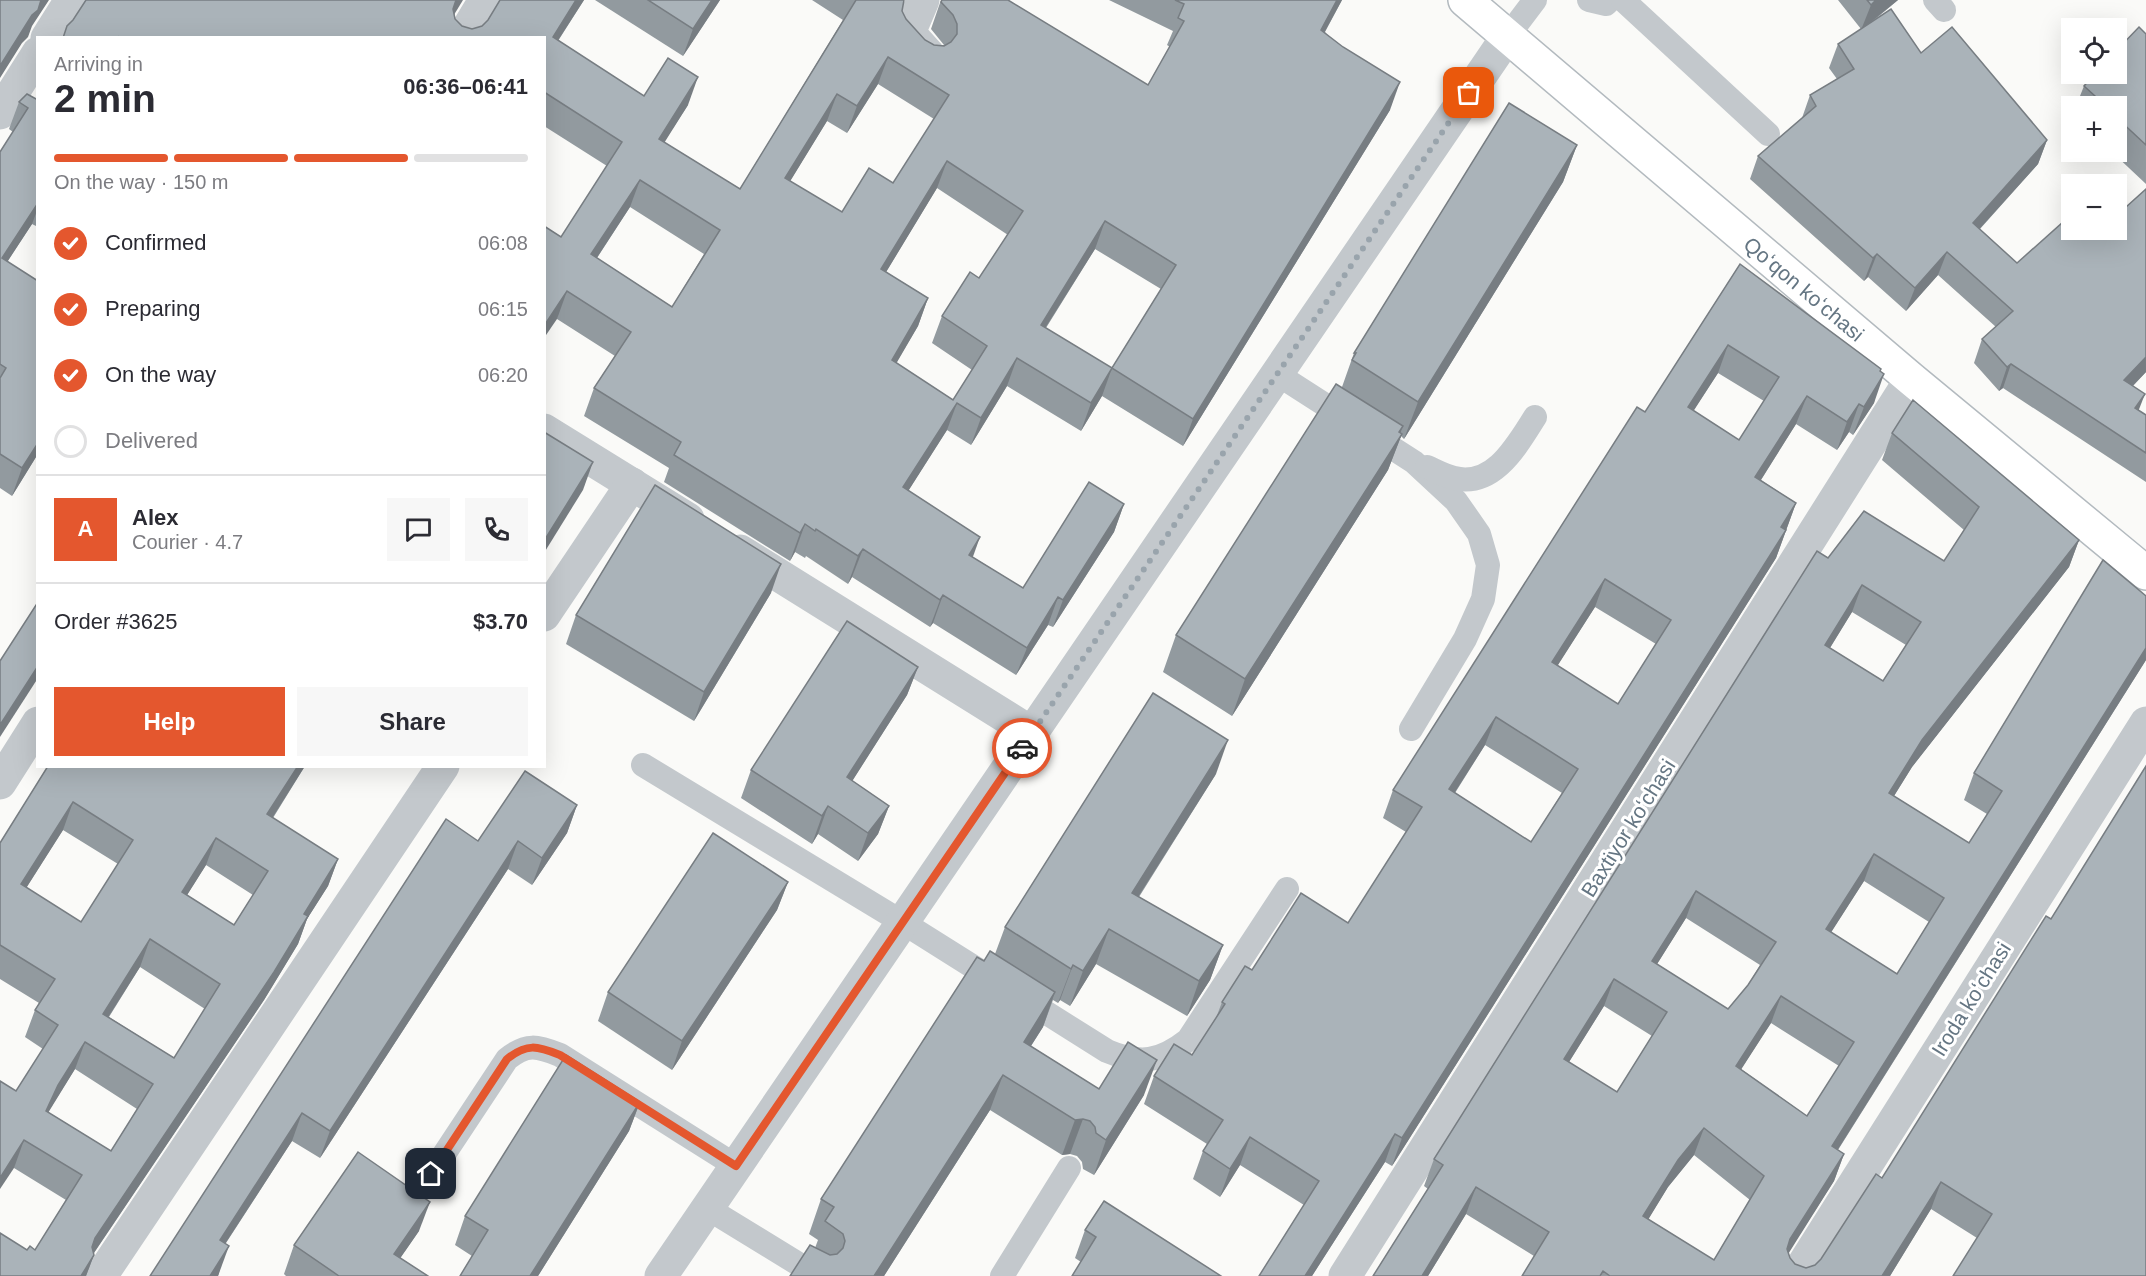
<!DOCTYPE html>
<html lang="en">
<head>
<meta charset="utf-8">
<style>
  body { margin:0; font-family:Arial,sans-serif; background:#f7f7f7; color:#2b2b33; height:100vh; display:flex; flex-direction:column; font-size:22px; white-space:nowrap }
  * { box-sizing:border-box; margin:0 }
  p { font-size:20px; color:#7c7c81 }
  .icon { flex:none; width:33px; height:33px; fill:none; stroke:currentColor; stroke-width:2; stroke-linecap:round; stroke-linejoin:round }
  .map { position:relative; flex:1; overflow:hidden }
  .details { position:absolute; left:36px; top:36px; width:510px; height:732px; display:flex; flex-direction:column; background:#fff; border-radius:0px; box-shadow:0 6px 24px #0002 }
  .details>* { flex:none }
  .controls { position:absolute; left:2061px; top:18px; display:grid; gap:12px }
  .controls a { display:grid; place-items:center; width:66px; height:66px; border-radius:0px; background:#fff; box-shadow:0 6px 24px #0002; font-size:30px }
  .pin { position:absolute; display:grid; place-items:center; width:51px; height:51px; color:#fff; margin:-26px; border-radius:12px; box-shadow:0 3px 9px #0006 }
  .courier { position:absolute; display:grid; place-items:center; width:60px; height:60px; margin:-30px; border:4px solid #e4572e; border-radius:50%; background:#fff; color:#222; box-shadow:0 2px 8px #0007 }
  .head em { font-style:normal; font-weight:600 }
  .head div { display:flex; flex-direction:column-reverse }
  .head { display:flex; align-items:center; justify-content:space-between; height:102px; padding:0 18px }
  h1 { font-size:39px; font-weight:600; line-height:45px }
  .bar { display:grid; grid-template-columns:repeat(4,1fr); gap:9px 6px; align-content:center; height:72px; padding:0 18px }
  .bar i { height:8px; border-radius:4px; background:#e1e1e2 }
  .bar .selected { background:#e4572e }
  .bar p { grid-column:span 4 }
  .line { display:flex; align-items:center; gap:15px; padding:0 18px; border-top:2px solid #e1e1e2 }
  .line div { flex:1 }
  .round { display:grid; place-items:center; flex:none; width:63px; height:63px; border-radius:0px; background:#f7f7f7 }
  ol { padding:0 18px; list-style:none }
  li { display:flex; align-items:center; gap:18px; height:66px }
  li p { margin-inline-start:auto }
  li .icon { padding:6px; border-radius:50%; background:#e4572e; color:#fff; stroke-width:4 }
  li:last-child { color:#7c7c81 }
  li i { width:33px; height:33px; border:3px solid #e1e1e2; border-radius:50% }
  .cta { display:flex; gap:12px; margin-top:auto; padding:12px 18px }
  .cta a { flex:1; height:69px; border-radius:0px; background:#e4572e; color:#fff; font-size:24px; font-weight:600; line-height:69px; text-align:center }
  .cta a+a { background:#f7f7f7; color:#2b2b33 }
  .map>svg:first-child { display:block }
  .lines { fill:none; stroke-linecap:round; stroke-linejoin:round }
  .secondary-casing { stroke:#b3babf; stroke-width:36 }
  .service { stroke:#c3c8cc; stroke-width:24 }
  .minor { stroke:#c3c8cc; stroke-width:33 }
  .secondary { stroke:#fff; stroke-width:33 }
  .wall { fill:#929a9f; fill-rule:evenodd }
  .shaded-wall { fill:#777d82 }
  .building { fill:#aab3b9; stroke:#777d82; stroke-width:1.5; fill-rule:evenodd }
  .done { stroke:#99a4ac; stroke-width:6; stroke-dasharray:0 10.8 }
  .route { stroke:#e4572e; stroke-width:8 }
  .labels { text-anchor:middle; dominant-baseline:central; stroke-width:6; stroke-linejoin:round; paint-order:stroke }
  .street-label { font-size:21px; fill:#657683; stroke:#fff }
</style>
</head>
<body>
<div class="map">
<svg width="2146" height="1276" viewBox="0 0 2146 1276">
  <rect width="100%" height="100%" fill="#fafaf8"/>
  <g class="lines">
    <!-- secondary casing -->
    <g class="secondary-casing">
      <path id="secondary" d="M1465,0L1911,379L2146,573"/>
    </g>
    <!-- service -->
    <g class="service">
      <path d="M1589,0L1606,4L1610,0"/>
      <path d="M1623,0L1768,134"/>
      <path d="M1935,0L1944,10"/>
      <path d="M1507,37L1535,0"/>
      <path d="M1277,374L1414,462L1456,501L1479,534L1488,565L1483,599L1465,639L1411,729"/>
      <path d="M1427,467C1436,471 1445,476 1454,478C1494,488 1517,445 1535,417"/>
      <path d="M643,765L902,922L1107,1051C1140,1065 1160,1062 1188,1040L1287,889"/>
      <path d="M431,1174L507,1059C527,1043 537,1046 560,1055L736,1166"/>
      <path d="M707,1208L818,1276"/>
      <path d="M1002,1276L1069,1168"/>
    </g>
    <!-- minor -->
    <g class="minor">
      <path d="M923,0L912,26L910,34L929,55"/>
      <path d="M47,38L71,0"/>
      <path d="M462,38L485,0"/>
      <path d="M0,113L38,53"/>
      <path d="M544,430L688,519"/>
      <path d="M740,551L1032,733"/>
      <path d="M544,615L632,484"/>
      <path d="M0,783L38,723"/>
      <path d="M101,1276L443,766"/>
      <path d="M661,1276L1507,37"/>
      <path d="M1345,1276L1911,379"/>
      <path d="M1796,1276L2146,723"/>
    </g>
    <!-- secondary -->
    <use href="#secondary" class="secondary"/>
  </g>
  <!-- wall -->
  <g class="wall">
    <path d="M500,0H584L558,41L644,96L688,105L664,142L740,189L843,20L812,0H904L902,11L906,19L925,40L934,45H944L931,29L941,0L1148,85L1170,47L1167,45L1173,31L1109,0H1342L1325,32L1390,110L1183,446L1102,396L1081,431L1007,386L971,445L947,430L908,491L973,557L1023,588L1124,504L1114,532L1053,627L1048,625L1016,675L933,623L930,627L852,577L848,584L806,556L805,558L795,552L790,561L664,482L669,468L584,416L594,388L615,356L557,319L561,237L607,166L544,126V38H63L67,26L454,14L455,19L462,26L472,29L482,26L488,20ZM878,84L934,119L893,183L842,212L790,181L827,121L847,133ZM937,188L1008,235L979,278L942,316L932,343L972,370L953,400L896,363L918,326L928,298L886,272ZM630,207L704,254L672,307L597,258ZM1095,249L1161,289L1112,368L1046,328Z"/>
    <path d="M595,0H720L683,56Z"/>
    <path d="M1838,0H1898L1872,22L1921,53L2047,140L2038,164L1980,229L2017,263L2097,234L2146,189V372L2133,386L2139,411L2146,415V482L2003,388L1999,391L1974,363L1982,339L1996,327L1938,275L1906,311L1868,277L1864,281L1750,179L1758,156L1802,118L1810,95L1837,79L1829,68L1838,44L1861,29Z"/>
    <path d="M2146,34V184L2112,152H2116V106H2076L2084,86Z"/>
    <path d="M38,100V227L32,224L7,262L38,281V458L36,457L12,496L0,488V152L13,132L9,129L19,102Z"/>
    <path d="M1577,145L1563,182L1404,439L1401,436L1388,470L1232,716L1163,672L1176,635L1342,387L1354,353Z"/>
    <path d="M1740,264L1880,371L1874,403L1853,435L1849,432L1837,450L1796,424L1761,480L1796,503L1776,558L1392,1166L1385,1162L1312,1276H1259L1304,1205L1240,1165L1220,1197L1193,1179L1203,1151L1207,1144L1144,1104L1154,1076L1192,1055L1216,1018L1222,1002L1252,970L1348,923L1406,832L1383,818L1393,790L1645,412ZM1718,373L1764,401L1739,440L1693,411ZM1595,607L1656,644L1618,704L1557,666ZM1485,745L1562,793L1531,842L1455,793Z"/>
    <path d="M1892,433L2079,540L2069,567L1912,767L1894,796L1969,843L1987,814L1964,800L1974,773L2146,596V660L1838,1150L1844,1154L1834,1181L1788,1253L1790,1258L1795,1264L1806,1268L1815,1265L1821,1259L1882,1178L2051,919L2146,1276L1977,1238L1931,1209L1890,1276H1522L1534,1256L1466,1214L1428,1276H1373L1428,1189L1424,1186L1434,1159L1828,558L1944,561L1964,530L1882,460ZM1852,612L1906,645L1883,681L1830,648ZM1864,881L1929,922L1897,974L1831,932ZM1686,918L1760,965L1748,985L1728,1009L1657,964ZM1604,1006L1652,1036L1617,1092L1569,1062ZM1771,1023L1839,1066L1807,1116L1741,1069ZM1694,1155L1750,1200L1714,1260L1648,1219L1668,1187Z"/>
    <path d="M771,593L694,721L566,644L576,615Z"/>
    <path d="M918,667L907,695L852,781L889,806L878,834L858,861L818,834L812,844L741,798L751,770Z"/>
    <path d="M48,766H305L273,818L338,859L328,886L307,919L298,944L264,1000L94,1253V1255L86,1276H0L27,1250H35L66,1200L14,1168L16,1091L43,1049L25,1037L35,1010L39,1003L0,979V843ZM63,830L118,864L81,922L26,888ZM206,865L253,895L234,925L187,895ZM140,967L205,1009L174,1058L109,1017ZM75,1069L137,1109L111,1151L48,1112Z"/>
    <path d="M1216,774L1139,897L1223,945L1210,980L1187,1016L1096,964L1070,1006L1060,1000L1058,1003L1053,1000L1043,1027L1031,1046L1099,1089L1144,1095L1094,1175L1083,1169L1082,1162L1077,1156L1070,1154L1062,1155L990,1110L884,1276H790L815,1248L818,1240L809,1234L821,1199L984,961L995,954L1005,927Z"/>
    <path d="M577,805L567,833L532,885L508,869L320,1158L292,1141L226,1243L219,1273L218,1276H150L478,841Z"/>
    <path d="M788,882L777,910L672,1070L598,1021L608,992Z"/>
    <path d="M640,1102L629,1131L538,1276H460L472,1256L455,1245L465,1216Z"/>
    <path d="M1085,1230L1221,1276L1081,1262L1075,1258Z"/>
    <path d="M419,1231L400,1258L428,1276H286L284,1274L294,1245Z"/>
  </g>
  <!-- shaded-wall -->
  <g class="shaded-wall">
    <path d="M41,0H49L32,26L28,37L22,43L0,78V66Z"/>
    <path d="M456,0H463L446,28Z"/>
    <path d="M576,0H584L544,62L553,37Z"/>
    <path d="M712,0H720L683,56L693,29Z"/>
    <path d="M1337,0H1342L1311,57L1321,30Z"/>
    <path d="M1876,0H1898L1861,30L1871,5Z"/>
    <path d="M888,57L878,84L847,133L857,106Z"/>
    <path d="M698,77L688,105L649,167L659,139Z"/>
    <path d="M1400,82L1390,110L1183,446L1193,419Z"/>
    <path d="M837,94L827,121L775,206L785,178Z"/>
    <path d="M2047,140L2038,164L1964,246L1973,223Z"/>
    <path d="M1577,145L1563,182L1404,439L1418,402Z"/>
    <path d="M947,161L937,188L871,297L881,269Z"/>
    <path d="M640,180L630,207L581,282L591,254Z"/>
    <path d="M38,203V208L32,224L0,273L2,258Z"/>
    <path d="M1105,221L1095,249L1030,352L1041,325Z"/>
    <path d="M1947,252L1938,275L1906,311L1915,288Z"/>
    <path d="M1877,254L1868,277L1864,281L1873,258Z"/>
    <path d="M567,291L557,319L544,338V326Z"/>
    <path d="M928,298L918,326L882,388L892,360Z"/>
    <path d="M1728,345L1718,373L1678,435L1688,407Z"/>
    <path d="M2146,357V372L2116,403L2124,380Z"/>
    <path d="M1017,358L1007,386L971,445L981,418Z"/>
    <path d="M2011,364L2003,388L1999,391L2007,367Z"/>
    <path d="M1112,368L1102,396L1081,431L1091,403Z"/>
    <path d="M1884,374L1874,403L1853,435L1864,407Z"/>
    <path d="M2145,394L2136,417L2135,408Z"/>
    <path d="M1807,396L1796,424L1745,505L1755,477Z"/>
    <path d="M957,403L947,430L893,515L903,487Z"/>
    <path d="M1859,404L1849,432L1837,450L1847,422Z"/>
    <path d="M1403,426L1398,439L1402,434L1388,470L1232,716L1245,679Z"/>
    <path d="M38,443V453L36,457L12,496L22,468Z"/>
    <path d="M593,462L583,490L544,553V541Z"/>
    <path d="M1796,503L1776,558L1392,1166L1402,1138Z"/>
    <path d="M1124,504L1114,532L1053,627L1063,600Z"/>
    <path d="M805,524L795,552L790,561L800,533Z"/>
    <path d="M980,537L970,565L969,555Z"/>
    <path d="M2079,540L2069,567L1912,767L1879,820L1889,793L1922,740Z"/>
    <path d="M863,549L852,577L848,584L858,556Z"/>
    <path d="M781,564L771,593L694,721L704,692Z"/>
    <path d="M1605,579L1595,607L1542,690L1552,662Z"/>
    <path d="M1862,585L1852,612L1815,672L1825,645Z"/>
    <path d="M943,595L933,623L930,627L940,600Z"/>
    <path d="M1058,597L1048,625L1016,675L1027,648Z"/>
    <path d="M2146,648V660L1823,1173L1832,1146Z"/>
    <path d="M38,666V678L0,737V725Z"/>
    <path d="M918,667L907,695L837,805L847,777Z"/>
    <path d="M1496,717L1485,745L1439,817L1449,789Z"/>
    <path d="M1228,740L1216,774L1119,927L1132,893Z"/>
    <path d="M298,766H305L257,842L267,814Z"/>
    <path d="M73,802L63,830L11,912L21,884Z"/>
    <path d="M577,805L567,833L532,885L542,858Z"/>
    <path d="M828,806L818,834L812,844L822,816Z"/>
    <path d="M889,806L878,834L858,861L868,833Z"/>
    <path d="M216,838L206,865L172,919L182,892Z"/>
    <path d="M518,841L508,869L320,1158L330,1131Z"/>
    <path d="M1874,854L1864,881L1816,956L1826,929Z"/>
    <path d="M338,859L328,886L307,919L298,944L264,1000L85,1266L95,1238Z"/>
    <path d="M788,882L777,910L672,1070L682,1041Z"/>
    <path d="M1696,891L1686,918L1642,988L1652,961Z"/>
    <path d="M1109,929L1096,964L1070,1006L1083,971Z"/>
    <path d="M150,939L140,967L93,1041L103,1014Z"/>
    <path d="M1223,945L1210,980L1187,1016L1199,981Z"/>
    <path d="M1073,965L1060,1000L1058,1003L1071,969Z"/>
    <path d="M1614,979L1604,1006L1554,1086L1564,1059Z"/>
    <path d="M1055,992L1043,1027L1011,1077L1024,1042Z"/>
    <path d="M1781,996L1771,1023L1726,1093L1736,1066Z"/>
    <path d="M85,1042L75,1069L48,1113L46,1111L58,1085Z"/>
    <path d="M1157,1060L1144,1095L1094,1175L1106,1140Z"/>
    <path d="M1003,1075L990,1110L884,1276H874Z"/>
    <path d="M640,1102L629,1131L538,1276H530Z"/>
    <path d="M302,1113L292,1141L210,1267L220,1240Z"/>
    <path d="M1083,1119L1070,1154L1062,1155L1075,1120Z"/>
    <path d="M1704,1128L1694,1155L1668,1187L1634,1243L1643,1216L1678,1160Z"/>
    <path d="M1395,1134L1385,1162L1312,1276H1305Z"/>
    <path d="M1250,1137L1240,1165L1220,1197L1230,1169Z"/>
    <path d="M24,1140L14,1168L0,1189V1178Z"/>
    <path d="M1844,1154L1834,1181L1780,1267L1790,1239Z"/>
    <path d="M1941,1182L1931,1209L1890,1276H1882Z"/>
    <path d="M1476,1187L1466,1214L1428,1276H1422Z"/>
    <path d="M430,1202L419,1231L388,1276L394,1254Z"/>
    <path d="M229,1246L218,1276H210Z"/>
    <path d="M94,1255L86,1276H81Z"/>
  </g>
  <!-- building -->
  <g class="building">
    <path d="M0,0H41L38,10L32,15L0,66Z"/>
    <path d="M86,0H456L453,9L455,19L462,26L472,29L482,26L488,20L500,0H576L553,37L644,96L668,58L698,77L659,139L740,189L856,0H904L902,11L906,19L925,40L934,45L944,46L951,42L957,34V24L953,15L941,2L942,0H1008L1148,85L1184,21L1178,18L1184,4L1175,0H1337L1321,30L1343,47L1400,82L1193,419L1112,368L1091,403L1017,358L981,418L957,403L903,487L980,537L969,555L1023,588L1089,482L1124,504L1063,600L1058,597L1027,648L943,595L940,600L863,549L858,556L816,529L815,531L805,524L800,533L674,455L681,442L594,388L631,332L567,291L544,326V226L561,237L622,142L544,92V38H121L119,37V38H63L67,26L73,20ZM888,57L949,95L893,183L869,168L842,212L785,178L837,94L857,106ZM947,161L1023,211L979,278L970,272L942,316L987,346L953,400L892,360L928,298L881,269ZM640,180L720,230L672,307L591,254ZM1105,221L1176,265L1112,368L1041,325Z"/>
    <path d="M648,0H712L693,29Z"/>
    <path d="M1867,0H1876L1871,5Z"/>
    <path d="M1891,9L1921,53L1952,27L2047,140L1973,223L2017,263L2072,214V230H2093L2097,234L2102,230H2116V216L2146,189V357L2124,380L2145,394L2135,408L2146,415V453L2011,364L2007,367L1982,339L2013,311L1947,252L1915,288L1877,254L1873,258L1758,156L1816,106L1810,95L1854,69L1838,44Z"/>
    <path d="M2139,27L2146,34V145L2116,117V106H2106L2084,86L2095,74H2116V51Z"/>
    <path d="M27,94L38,100V203L2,258L38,281V443L22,468L0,454V378L6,368L0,364V152L28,108L19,102Z"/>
    <path d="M1509,103L1577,145L1418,402L1352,360L1356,353H1354Z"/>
    <path d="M1740,264L1881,369L1880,371L1884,374L1864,407L1859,404L1847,422L1807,396L1755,477L1796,503L1781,527L1786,530L1402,1138L1395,1134L1305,1276H1259L1319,1181L1250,1137L1230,1169L1203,1151L1223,1120L1154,1076L1174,1044L1192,1055L1225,1004L1222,1002L1245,966L1252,970L1301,893L1348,923L1422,807L1393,790L1637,407L1645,412ZM1728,345L1779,377L1739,440L1688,407ZM1605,579L1671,620L1618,704L1552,662ZM1496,717L1578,769L1531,842L1449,789Z"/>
    <path d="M1336,384L1403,426L1399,432L1402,434L1245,679L1176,635Z"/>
    <path d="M1913,400L2079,540L1922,740L1889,793L1969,843L2002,791L1974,773L2103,560L2146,596V648L1832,1146L1844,1154L1790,1239L1787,1249L1790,1258L1795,1264L1806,1268L1815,1265L1821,1259L1876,1174L1882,1178L2046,916L2051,919L2146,766V1276H1953L1992,1214L1941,1182L1882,1276H1610L1603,1271L1600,1276H1522L1549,1232L1476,1187L1422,1276H1373L1443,1165L1434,1159L1817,551L1828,558L1864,511L1944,561L1979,507L1892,433ZM1862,585L1921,622L1883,681L1825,645ZM1874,854L1944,898L1897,974L1826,929ZM1696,891L1776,942L1748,985L1728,1009L1652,961ZM1614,979L1667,1012L1617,1092L1564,1059ZM1781,996L1854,1042L1807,1116L1736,1066ZM1704,1128L1764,1176L1714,1260L1643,1216L1678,1160Z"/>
    <path d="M544,432L593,462L544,541Z"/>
    <path d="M655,485L781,564L704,692L576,615Z"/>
    <path d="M38,602V666L0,725V661Z"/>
    <path d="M847,621L918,667L847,777L889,806L868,833L828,806L822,816L751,770Z"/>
    <path d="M1153,693L1228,740L1132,893L1223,945L1199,981L1109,929L1083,971L1073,965L1071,969L1005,927Z"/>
    <path d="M48,766H298L267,814L338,859L304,914L308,916L274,972L95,1238L92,1247L94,1255L81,1276H0V1233L27,1250L30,1246L35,1250L82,1175L24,1140L0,1178V1081L16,1091L58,1025L35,1010L55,979L0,945V843ZM73,802L133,840L81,922L21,884ZM216,838L268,871L234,925L182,892ZM150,939L220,984L174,1058L103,1014ZM85,1042L153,1084L111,1151L46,1111L58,1085Z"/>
    <path d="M525,771L577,805L542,858L518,841L330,1131L302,1113L220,1240L229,1246L210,1276H150L446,819L478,841Z"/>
    <path d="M713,833L788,882L682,1041L608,992Z"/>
    <path d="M990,951L1055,992L1024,1042L1099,1089L1128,1042L1157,1060L1106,1140L1096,1133L1095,1127L1090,1121L1083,1119L1075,1120L1003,1075L874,1276H790L810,1245L830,1255L837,1254L843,1248L845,1241L843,1234L825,1221L834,1207L821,1199L977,957L984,961Z"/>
    <path d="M566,1055L640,1102L530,1276H460L488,1230L465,1216Z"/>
    <path d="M358,1152L430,1202L394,1254L428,1276H339L294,1245Z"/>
    <path d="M1104,1201L1221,1276H1072L1096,1237L1085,1230Z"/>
  </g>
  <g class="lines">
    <!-- done -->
    <path class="done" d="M1022,748L1469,93"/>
    <!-- route -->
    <path class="route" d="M431,1174L507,1059C527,1043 537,1046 560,1055L736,1166L1022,748"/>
  </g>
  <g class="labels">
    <!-- street labels -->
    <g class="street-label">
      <text transform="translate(1804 289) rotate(40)">Qoʻqon koʻchasi</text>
      <text transform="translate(1628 828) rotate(-58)">Baxtiyor koʻchasi</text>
      <text transform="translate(1971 999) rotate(-58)">Iroda koʻchasi</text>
    </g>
  </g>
</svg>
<div class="controls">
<a><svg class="icon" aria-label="locate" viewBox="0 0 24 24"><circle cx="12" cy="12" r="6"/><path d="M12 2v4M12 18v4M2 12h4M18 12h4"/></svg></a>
<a>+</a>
<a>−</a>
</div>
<div class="pin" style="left:1469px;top:93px;background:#ea580c"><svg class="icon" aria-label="bag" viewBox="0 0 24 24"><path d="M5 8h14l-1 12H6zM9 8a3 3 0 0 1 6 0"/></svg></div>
<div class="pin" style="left:431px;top:1174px;background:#1f2937"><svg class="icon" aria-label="home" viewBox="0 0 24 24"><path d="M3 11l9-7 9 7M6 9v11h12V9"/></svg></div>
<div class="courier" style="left:1022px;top:748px"><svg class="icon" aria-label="car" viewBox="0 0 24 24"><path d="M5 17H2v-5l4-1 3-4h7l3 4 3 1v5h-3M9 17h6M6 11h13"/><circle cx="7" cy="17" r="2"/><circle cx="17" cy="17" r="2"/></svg></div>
<section class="details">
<div class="head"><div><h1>2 min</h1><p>Arriving in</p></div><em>06:36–06:41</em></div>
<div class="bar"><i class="selected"></i><i class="selected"></i><i class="selected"></i><i></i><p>On the way · 150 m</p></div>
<ol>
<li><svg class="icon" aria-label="check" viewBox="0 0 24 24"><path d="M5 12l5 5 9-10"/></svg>Confirmed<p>06:08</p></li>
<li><svg class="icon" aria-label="check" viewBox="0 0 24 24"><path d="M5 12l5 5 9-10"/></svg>Preparing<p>06:15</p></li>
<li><svg class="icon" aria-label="check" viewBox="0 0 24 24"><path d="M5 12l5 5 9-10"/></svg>On the way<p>06:20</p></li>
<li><i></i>Delivered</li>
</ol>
<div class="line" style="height:108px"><b class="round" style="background:#e4572e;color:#fff">A</b><div><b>Alex</b><p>Courier · 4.7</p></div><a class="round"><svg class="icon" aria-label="chat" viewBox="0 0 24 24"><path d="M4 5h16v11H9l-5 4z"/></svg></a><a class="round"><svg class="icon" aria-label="phone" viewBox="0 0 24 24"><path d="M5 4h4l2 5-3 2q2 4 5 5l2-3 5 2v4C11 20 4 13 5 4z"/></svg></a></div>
<div class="line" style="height:78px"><div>Order #3625</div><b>$3.70</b></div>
<div class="cta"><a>Help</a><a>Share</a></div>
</section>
</div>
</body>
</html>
